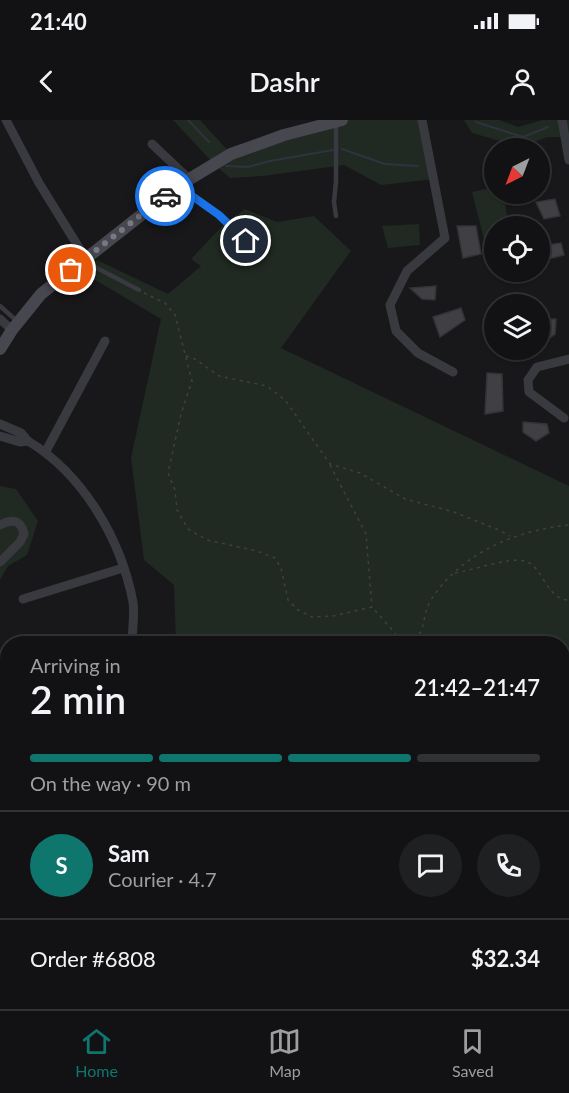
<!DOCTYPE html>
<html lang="en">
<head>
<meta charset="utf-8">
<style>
  body { margin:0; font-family:Lato,sans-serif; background:#1f2022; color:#f1f3f6; height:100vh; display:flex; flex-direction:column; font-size:22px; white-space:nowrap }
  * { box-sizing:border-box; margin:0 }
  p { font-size:20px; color:#9c9ea0 }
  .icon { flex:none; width:33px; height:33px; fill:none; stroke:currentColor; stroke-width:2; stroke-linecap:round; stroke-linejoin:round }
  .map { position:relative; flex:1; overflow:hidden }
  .sheet { position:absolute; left:0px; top:516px; width:570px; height:374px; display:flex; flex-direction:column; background:#121214; border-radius:24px 24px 0 0; box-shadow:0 2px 4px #0004,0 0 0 2px #313234 }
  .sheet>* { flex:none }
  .needle { width:39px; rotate:222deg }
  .controls { position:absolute; left:484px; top:18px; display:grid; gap:12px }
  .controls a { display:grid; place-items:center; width:66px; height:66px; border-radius:50%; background:#121214; box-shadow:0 2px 4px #0004,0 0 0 2px #313234; font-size:30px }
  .pin { position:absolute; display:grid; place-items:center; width:51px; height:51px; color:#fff; margin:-26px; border:3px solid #fff; border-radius:50%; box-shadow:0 2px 6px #0007 }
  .courier { position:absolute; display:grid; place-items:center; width:60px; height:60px; margin:-30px; border:4px solid #1a73e8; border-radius:50%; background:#fff; color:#222; box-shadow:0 2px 8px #0007 }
  .head em { font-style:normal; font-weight:600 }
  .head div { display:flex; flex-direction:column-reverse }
  .head { display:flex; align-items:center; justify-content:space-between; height:102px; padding:0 30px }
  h1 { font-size:39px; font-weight:600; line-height:45px }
  .bar { display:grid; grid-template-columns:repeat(4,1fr); gap:9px 6px; align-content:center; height:72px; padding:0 30px }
  .bar i { height:8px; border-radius:4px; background:#313234 }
  .bar .selected { background:#0f766e }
  .bar p { grid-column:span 4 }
  .line { display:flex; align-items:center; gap:15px; padding:0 30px; border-top:2px solid #313234 }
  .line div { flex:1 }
  .round { display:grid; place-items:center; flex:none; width:63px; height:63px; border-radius:32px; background:#1f2022 }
  .status { display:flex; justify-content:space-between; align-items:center; height:42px; padding:0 30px; background:#121214; direction:ltr }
  .status svg { height:16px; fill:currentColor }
  header { display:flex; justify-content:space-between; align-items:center; height:78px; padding:0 30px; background:#121214; font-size:27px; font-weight:600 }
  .menu { display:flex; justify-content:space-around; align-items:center; height:84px; border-top:2px solid #313234; background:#121214; font-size:16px; color:#9c9ea0 }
  .menu a { display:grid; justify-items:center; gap:3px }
  .menu .selected { color:#0f766e }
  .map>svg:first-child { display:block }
  .green { fill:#202922 }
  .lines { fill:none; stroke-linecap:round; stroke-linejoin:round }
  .stream { stroke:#2d343f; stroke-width:2 }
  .building { fill:#404044; stroke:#333236; stroke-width:1.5 }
  .path { stroke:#3f4047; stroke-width:1.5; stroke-dasharray:3 4.5; stroke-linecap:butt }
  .service { stroke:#393940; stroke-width:4.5 }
  .minor { stroke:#393940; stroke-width:9 }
  .secondary { stroke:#474750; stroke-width:12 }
  .done { stroke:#777882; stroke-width:6; stroke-dasharray:0 10.8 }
  .route { stroke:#1a73e8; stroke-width:8 }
</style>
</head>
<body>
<div class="status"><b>21:40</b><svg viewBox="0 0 49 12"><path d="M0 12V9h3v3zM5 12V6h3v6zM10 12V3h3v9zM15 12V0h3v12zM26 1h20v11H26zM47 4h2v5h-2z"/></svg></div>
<header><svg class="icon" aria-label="back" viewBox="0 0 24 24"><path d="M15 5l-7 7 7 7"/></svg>Dashr<svg class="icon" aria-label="person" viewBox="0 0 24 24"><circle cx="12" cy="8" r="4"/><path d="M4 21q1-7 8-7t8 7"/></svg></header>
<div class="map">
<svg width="569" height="889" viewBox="0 0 569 889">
  <rect width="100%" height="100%" fill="#18181a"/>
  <!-- green -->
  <g class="green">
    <path d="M173,0H200L231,34L342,0H422L434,59L381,65L344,45L263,56L230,58L214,44Z"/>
    <path d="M464,0H499L518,7L542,0H569V17H547L522,27L472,13Z"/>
    <path d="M495,67V74H504L508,106H495V152L514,153L492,151L472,72Z"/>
    <path d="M245,89L277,102L314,96L351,131L281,228L569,366V623L563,624L562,524L176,523L174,465L144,440L131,338L161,199L85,154L97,140L168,174L201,146L191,139L226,102Z"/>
    <path d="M419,104L420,125L388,128L382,106Z"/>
    <path d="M0,366L16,369L38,401L27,435L8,446L0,460Z"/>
    <path d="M0,792L7,800L8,882H184L182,889H0Z"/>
    <path d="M265,882H545L550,889H280Z"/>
  </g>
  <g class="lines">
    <!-- stream -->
    <g class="stream">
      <path d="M188,0L209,22"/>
      <path d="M476,2L523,17L548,7"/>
      <path d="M342,29L385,44L418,46"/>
      <path d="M226,46L248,47L270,41L333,30"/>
    </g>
  </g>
  <!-- building -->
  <g class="building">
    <path d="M555,79L560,96L544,99L536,82Z"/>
    <path d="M457,106H476L481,134L463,138Z"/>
    <path d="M561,123L564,135L540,141V126Z"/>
    <path d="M436,166L435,180L422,179L410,168Z"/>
    <path d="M461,188L465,200L440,217L433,197Z"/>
    <path d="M540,199H556L555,214L540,225Z"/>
    <path d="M487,253L502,254L503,291L485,294Z"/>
    <path d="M523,302L547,304L549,313L536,321L523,312Z"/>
  </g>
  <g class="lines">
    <!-- path -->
    <g class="path">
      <path d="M144,173L165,183L175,195L192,261L181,294L168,353L175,370L177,390L188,409L207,420L257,431L275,438L281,448L288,480L298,490L312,497L333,496L372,487L403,522L421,512C425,500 425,487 433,477C463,432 518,410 569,405"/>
      <path d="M186,236L195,239L219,256L267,266L285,280L330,344L360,353L405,379L454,392L499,410L510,416"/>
      <path d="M330,345L366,414L372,487"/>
      <path d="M455,453C475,450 507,437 525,441C544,447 546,480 569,480"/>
    </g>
    <!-- service -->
    <g class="service">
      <path d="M180,68L219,95L246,121"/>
      <path d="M336,96L334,82L336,61V4"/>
      <path d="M87,139L93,146L139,170"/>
      <path d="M0,186L18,202"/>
      <path d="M0,808L2,811L8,840"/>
      <path d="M12,882L13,889"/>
      <path d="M162,889L165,882"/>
    </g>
    <!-- minor -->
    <g class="minor">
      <path d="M6,0L39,63L86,139"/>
      <path d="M422,0L445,118L407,151L390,185L396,211L418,233L453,252"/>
      <path d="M562,0L569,40"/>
      <path d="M152,24L189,59"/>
      <path d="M0,199L12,210"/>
      <path d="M564,298L529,272L528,260L537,247L569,239"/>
      <path d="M0,304L21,313L28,321L20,322L0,316"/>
      <path d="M28,321C83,354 121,419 133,482C135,495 132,510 132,524"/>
      <path d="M46,331L105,221"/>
      <path d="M0,405C12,399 21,399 24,414L20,422L0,442"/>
      <path d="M23,479L123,448"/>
      <path d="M562,679L569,677"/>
      <path d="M562,789L569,803"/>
    </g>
    <!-- secondary -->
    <path class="secondary" d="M0,229L12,210L41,174L178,66L231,34L284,15L342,0"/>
  </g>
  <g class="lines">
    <!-- done -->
    <path class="done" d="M71,150L165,76"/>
    <!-- route -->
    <path class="route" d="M165,76L178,66L219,95L246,121"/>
  </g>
</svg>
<div class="controls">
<a><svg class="needle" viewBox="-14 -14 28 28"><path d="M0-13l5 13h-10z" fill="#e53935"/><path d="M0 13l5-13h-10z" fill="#9c9ea0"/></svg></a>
<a><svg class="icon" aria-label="locate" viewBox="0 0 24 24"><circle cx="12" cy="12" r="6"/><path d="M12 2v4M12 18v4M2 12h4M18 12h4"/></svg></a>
<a><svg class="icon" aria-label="layers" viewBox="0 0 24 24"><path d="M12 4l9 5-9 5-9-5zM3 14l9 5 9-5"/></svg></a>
</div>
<div class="pin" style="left:71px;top:150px;background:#ea580c"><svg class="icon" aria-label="bag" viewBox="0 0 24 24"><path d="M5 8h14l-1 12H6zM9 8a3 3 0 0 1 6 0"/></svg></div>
<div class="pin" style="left:246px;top:121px;background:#1f2937"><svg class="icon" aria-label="home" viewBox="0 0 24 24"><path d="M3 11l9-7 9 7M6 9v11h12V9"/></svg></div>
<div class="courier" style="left:165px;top:76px"><svg class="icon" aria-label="car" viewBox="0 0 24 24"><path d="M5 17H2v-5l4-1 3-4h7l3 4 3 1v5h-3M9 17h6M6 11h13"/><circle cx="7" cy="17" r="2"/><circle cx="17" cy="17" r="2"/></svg></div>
<section class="sheet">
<div class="head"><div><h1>2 min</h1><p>Arriving in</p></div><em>21:42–21:47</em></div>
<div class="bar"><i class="selected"></i><i class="selected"></i><i class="selected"></i><i></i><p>On the way · 90 m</p></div>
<div class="line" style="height:108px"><b class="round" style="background:#0f766e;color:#fff">S</b><div><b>Sam</b><p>Courier · 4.7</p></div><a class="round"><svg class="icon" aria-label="chat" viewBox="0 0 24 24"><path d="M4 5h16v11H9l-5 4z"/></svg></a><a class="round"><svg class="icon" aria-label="phone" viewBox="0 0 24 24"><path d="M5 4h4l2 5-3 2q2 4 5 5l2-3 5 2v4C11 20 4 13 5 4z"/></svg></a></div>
<div class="line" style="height:78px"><div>Order #6808</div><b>$32.34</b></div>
</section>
</div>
<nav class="menu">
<a class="selected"><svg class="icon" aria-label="home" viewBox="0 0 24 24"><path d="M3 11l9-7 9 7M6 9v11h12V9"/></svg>Home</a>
<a><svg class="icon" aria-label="map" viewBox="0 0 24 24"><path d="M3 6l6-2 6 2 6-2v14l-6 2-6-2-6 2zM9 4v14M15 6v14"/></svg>Map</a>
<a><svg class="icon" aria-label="saved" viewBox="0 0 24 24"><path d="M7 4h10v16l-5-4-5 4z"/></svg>Saved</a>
</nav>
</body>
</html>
